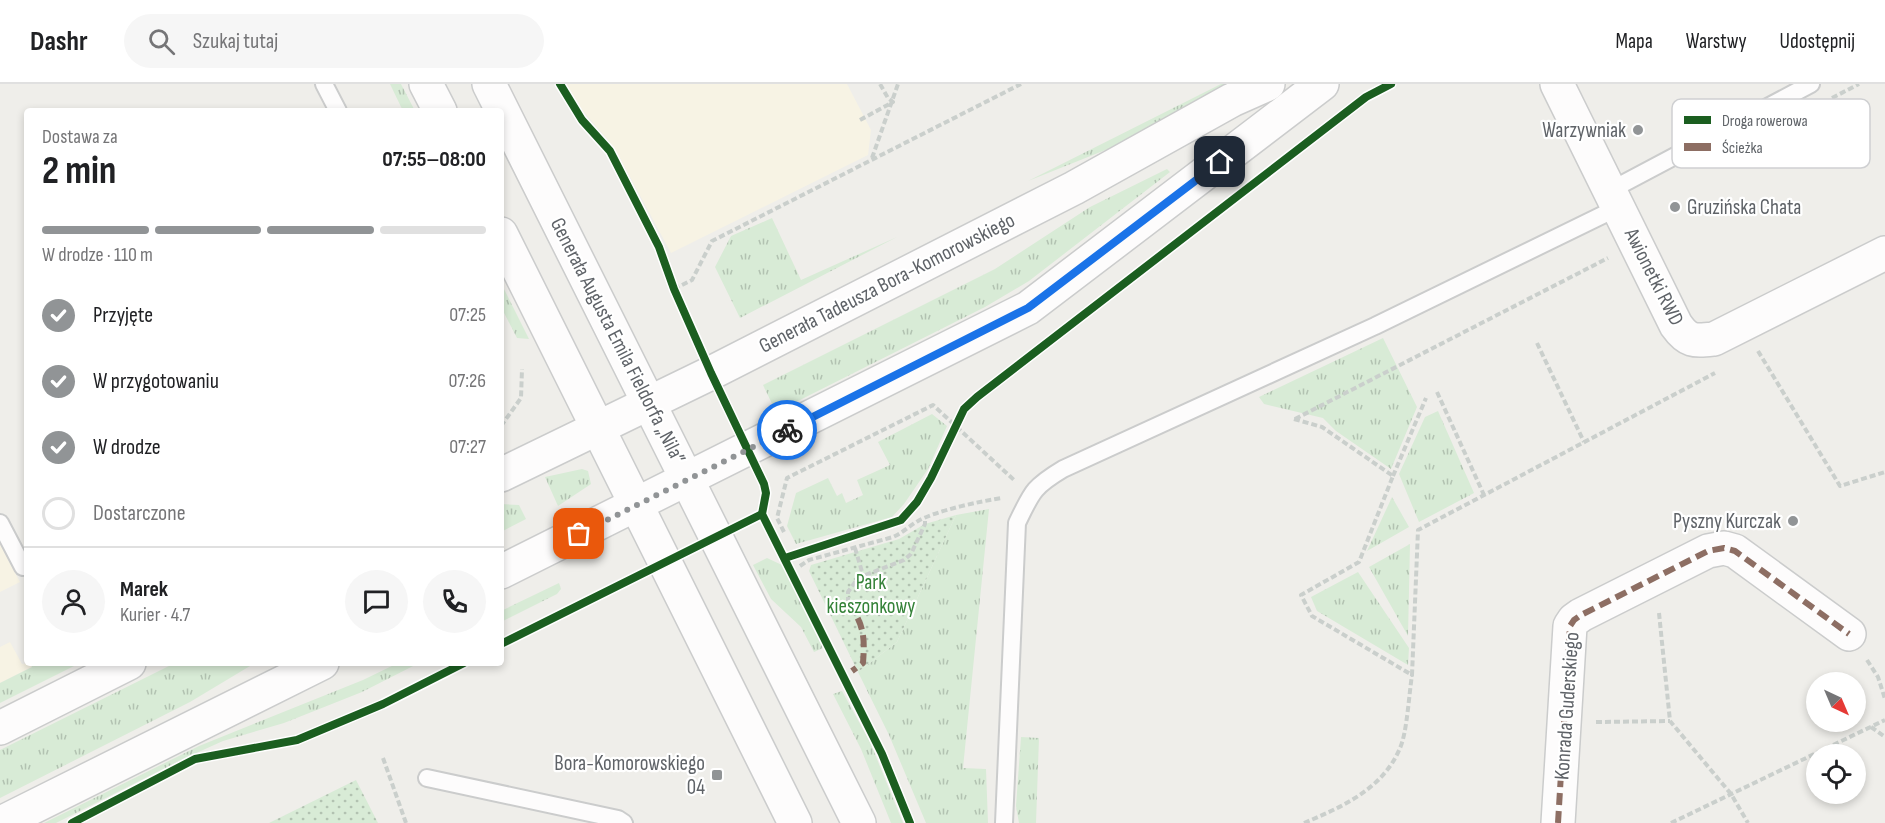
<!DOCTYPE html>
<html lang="pl">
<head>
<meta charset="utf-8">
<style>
  body { margin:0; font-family:"Sofia Sans Condensed",sans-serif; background:#f6f6f6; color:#202124; height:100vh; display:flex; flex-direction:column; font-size:22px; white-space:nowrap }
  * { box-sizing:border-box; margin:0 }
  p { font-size:20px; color:#757577 }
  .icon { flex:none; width:33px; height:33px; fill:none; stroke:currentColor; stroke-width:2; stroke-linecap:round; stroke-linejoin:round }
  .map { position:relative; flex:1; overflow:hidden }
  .sheet { position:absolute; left:24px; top:24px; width:480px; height:558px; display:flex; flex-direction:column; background:#fff; border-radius:6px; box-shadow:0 3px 9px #0003 }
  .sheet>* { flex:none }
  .needle { width:39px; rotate:136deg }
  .tools { position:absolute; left:1806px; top:588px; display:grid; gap:12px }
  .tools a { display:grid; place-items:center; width:60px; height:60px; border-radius:50%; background:#fff; box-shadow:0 3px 9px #0003; font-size:30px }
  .pin { position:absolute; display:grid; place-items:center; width:51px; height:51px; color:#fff; margin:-26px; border-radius:12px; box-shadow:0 3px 9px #0006 }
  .courier { position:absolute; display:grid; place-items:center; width:60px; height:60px; margin:-30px; border:4px solid #1a73e8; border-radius:50%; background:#fff; color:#222; box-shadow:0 2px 8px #0007 }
  .overview em { font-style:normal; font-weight:700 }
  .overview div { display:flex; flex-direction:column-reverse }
  .overview { display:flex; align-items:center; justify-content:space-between; height:102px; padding:0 18px }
  h1 { font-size:39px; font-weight:700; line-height:45px }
  .bar { display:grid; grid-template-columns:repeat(4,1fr); gap:9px 6px; align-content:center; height:72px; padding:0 18px }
  .bar i { height:8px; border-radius:4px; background:#e0e0e0 }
  .bar .selected { background:#919496 }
  .bar p { grid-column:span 4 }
  .line { display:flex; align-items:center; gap:15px; padding:0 18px; border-top:2px solid #e0e0e0 }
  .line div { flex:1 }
  .round { display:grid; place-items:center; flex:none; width:63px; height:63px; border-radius:32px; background:#f6f6f6 }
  ol { padding:0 18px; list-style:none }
  li { display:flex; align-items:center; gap:18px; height:66px }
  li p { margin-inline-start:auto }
  li .icon { padding:6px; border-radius:50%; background:#919496; color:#fff; stroke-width:4 }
  li:last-child { color:#757577 }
  li i { width:33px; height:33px; border:3px solid #e0e0e0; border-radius:50% }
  header { display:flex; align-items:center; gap:36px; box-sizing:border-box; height:84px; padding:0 30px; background:#fff; border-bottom:2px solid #e0e0e0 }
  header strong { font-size:28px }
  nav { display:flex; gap:33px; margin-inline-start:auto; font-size:21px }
  .search { width:420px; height:54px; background:#f6f6f6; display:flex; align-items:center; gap:15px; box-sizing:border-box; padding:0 21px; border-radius:33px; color:#757577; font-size:22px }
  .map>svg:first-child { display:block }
  .commercial { fill:#f7f3e4 }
  .grass { fill:url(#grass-tufts) }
  .park { fill:url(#park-dots) }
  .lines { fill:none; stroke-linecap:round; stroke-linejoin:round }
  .service-casing { stroke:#cbcccc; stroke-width:20 }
  .minor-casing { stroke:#cbcccc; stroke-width:36 }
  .tertiary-casing { stroke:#cbcccc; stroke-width:36 }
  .path { stroke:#cacfcc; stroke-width:4; stroke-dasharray:6 3; stroke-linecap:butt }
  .service { stroke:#fdfcfc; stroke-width:16 }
  .minor { stroke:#fdfcfc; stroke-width:33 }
  .tertiary { stroke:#fdfcfc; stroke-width:33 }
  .quiet { stroke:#8d6e63; stroke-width:6; stroke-dasharray:12 6; stroke-linecap:butt }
  .cycleway-casing { stroke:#fff; stroke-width:11 }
  .cycleway { stroke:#1b5e20; stroke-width:8 }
  .done { stroke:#919496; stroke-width:6; stroke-dasharray:0 10.8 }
  .route { stroke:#1a73e8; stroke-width:8 }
  .poi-dot { fill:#919496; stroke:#fff; stroke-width:2 }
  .labels { text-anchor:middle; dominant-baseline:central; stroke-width:4.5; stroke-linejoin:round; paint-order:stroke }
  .poi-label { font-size:21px; fill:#5f6368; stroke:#fff; text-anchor:end }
  .street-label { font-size:21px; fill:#5f6368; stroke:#fff }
  .park-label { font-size:21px; fill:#348238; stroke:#fff }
  .key { fill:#fff; stroke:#cfd0d2; stroke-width:1.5 }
  .key-label { font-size:16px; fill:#5f6368 }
</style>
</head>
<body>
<header>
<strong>Dashr</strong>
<div class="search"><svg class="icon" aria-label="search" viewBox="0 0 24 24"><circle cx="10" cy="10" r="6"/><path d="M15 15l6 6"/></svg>Szukaj tutaj</div>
<nav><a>Mapa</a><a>Warstwy</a><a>Udostępnij</a></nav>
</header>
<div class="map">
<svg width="1885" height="739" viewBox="0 0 1885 739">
  <defs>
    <pattern id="grass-tufts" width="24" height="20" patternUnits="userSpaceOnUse" patternTransform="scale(1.5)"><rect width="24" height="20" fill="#d8ebd6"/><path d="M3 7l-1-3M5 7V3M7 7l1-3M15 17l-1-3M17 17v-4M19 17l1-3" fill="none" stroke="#b2c2b1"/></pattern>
    <pattern id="park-dots" width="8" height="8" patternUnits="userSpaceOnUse" patternTransform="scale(1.5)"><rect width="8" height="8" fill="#d8ebd6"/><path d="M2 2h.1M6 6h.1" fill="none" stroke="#b2c2b1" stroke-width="1.8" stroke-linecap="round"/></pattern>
  </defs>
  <rect width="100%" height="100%" fill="#efeeea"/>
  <!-- commercial -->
  <g class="commercial">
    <path d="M566,0H847L871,46L868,71L671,169L614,63L583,27Z"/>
    <path d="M0,460L20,498L0,508Z"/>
    <path d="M10,558L22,580L30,579L32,583L0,599V563Z"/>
  </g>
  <!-- grass -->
  <g class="grass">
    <path d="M390,0H401L415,27H403Z"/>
    <path d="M1221,0H1237L1108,65L1028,97Z"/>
    <path d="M1167,85L1170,88L1029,197L985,223L776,328L763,301L995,185L1090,123Z"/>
    <path d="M772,134L801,196L897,153L740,234L715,183L731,152Z"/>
    <path d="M501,199L529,255L517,254L501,223Z"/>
    <path d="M1383,254L1417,323L1391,385L1336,347L1323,334L1264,320L1259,313Z"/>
    <path d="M1438,327L1474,409L1419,438L1399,390L1425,333Z"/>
    <path d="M932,330L947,342L928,385L904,420L892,433L796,460L787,442L796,409L828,394L837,412L842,409L846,419L863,411L857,396L890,381L878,358Z"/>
    <path d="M582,385L588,387L591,400L558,422L545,393Z"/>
    <path d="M1392,413L1409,443L1367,467Z"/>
    <path d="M501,420L519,421L526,435L501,448Z"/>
    <path d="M989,425L963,684L986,685L988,739H926L889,651L858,588L897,558L956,431Z"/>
    <path d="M1410,460L1408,552L1369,483Z"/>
    <path d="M767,474L782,481L823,564L814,568L801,543L771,515L753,481Z"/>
    <path d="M1358,488L1409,564L1408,581L1317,527L1311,513Z"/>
    <path d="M559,499L561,505L557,510L501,538V527Z"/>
    <path d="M30,579H80L0,619V599L32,583Z"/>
    <path d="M175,579H255L190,618L0,714V666Z"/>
    <path d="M398,579H419L362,608L284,639L223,657L183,675L56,739H44L199,662L363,596Z"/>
    <path d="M842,607L870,658L903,739H891L861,665L833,610Z"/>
    <path d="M1021,653L1039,654L1036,739H1019L1016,722Z"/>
  </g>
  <!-- park -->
  <g class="park">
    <path d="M956,431L897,558L858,588L809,487L811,481L899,455L925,440Z"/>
    <path d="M356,696L378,739H269Z"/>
  </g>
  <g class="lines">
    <!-- service casing -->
    <g class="service-casing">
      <g id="service">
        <path d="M324,0L338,27"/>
        <path d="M1611,106L1811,0"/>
        <path d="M0,439L23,483L27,481"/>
        <path d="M427,694L618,735L624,739"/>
        <path d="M1004,739L1017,439C1032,408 1033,403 1063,385L1375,242L1619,123"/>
      </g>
    </g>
    <!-- minor casing -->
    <g class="minor-casing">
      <g id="minor">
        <path d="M1557,0L1676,241C1688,258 1694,257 1714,255L1885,169"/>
        <path d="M1558,739L1570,542L1574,536L1581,531L1708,467L1724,464L1735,467L1849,550"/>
      </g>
    </g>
    <!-- tertiary casing -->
    <g class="tertiary-casing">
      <g id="tertiary">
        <path d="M426,0L440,27"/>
        <path d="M489,0L859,739"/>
        <path d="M501,150L795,739"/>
        <path d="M501,391L711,289L1074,104L1232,16L1268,0"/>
        <path d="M501,488L1028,224L1322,0"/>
        <path d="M0,644L129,579"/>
        <path d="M1,739L322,579"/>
      </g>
    </g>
    <!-- path -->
    <g class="path">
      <path d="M1832,14L1859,0"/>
      <path d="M860,36L893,18L888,14L880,0"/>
      <path d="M872,74L898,0"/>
      <path d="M674,205L692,196L712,157L1021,0"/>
      <path d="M1537,259L1584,358"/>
      <path d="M1758,267L1840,402L1885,388"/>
      <path d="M1437,308L1484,411"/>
      <path d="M1294,335L1322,343L1393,392L1359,478L1301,511L1312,532L1412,591L1418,446L1715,289"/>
      <path d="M1295,335L1608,174"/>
      <path d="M501,342L521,314L522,285"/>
      <path d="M1393,392L1426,314"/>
      <path d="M784,448L777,434L787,394L933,321L1014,396"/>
      <path d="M855,464L863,491"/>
      <path d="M800,482L809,476L893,453C904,448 909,442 918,437C935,427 981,417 1002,414"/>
      <path d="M848,519V508L858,494L904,476L911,470L925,440V434"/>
      <path d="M1659,529L1670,637L1731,710L1748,739"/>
      <path d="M1867,576L1878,593L1885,615"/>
      <path d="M1596,638L1670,637"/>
      <path d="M1871,643L1885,653"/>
      <path d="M383,674L406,739"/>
      <path d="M1304,739C1342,723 1383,705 1400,664C1407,649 1409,610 1412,591"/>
      <path d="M1671,739L1885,636"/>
    </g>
    <!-- service -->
    <use href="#service" class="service"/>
    <!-- minor -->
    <use href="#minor" class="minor"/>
    <!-- tertiary -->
    <use href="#tertiary" class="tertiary"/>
    <!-- quiet -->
    <g class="quiet">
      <path d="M848,519C864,540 865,553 863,579L852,587"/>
      <path d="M1558,739L1570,542L1574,536L1581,531L1708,467L1724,464L1735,467L1849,550"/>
    </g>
    <!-- cycleway casing -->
    <g class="cycleway-casing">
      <g id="cycleway">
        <path d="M560,0L582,36L610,67L659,163L674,205L711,289L764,400L766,409L762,430L882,670L910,739"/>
        <path d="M785,474L901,436L917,418L931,394L964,325L977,313L1366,13L1391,0"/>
        <path d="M501,560L762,430"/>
        <path d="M72,739L195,675L297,656L383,620L464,579"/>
      </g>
    </g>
    <!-- cycleway -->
    <use href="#cycleway" class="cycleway"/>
  </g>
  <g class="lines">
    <!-- done -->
    <path class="done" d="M579,450L787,346"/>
    <!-- route -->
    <path class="route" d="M787,346L1028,224L1220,78"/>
  </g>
  <!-- markers -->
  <g class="poi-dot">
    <circle cx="1638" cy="46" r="6"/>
    <circle cx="1675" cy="123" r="6"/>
    <circle cx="1793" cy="437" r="6"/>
    <rect x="711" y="685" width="12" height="12" rx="3"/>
  </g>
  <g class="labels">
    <!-- poi labels -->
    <g class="poi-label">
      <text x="1626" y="46">Warzywniak</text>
      <text x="1687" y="123" text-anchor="start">Gruzińska Chata</text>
      <text x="1781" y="437">Pyszny Kurczak</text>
      <text x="705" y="679">Bora-Komorowskiego<tspan x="705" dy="24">04</tspan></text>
    </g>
    <!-- street labels -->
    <g class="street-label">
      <text transform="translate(1654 193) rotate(63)">Awionetki RWD</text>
      <text transform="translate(887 199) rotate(-27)">Generała Tadeusza Bora-Komorowskiego</text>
      <text transform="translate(618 257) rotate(63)">Generała Augusta Emila Fieldorfa „Nila”</text>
      <text transform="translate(1567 622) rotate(-86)">Konrada Guderskiego</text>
    </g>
    <!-- park labels -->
    <g class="park-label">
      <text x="871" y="498">Park<tspan x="871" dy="24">kieszonkowy</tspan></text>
    </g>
  </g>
  <!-- legend -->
  <rect x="1672" y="15" width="198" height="69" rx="9" class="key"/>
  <rect x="1684" y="32" width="27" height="8" fill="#1b5e20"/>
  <rect x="1684" y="59" width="27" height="8" fill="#8d6e63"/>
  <g class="key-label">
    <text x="1722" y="42">Droga rowerowa</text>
    <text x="1722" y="69">Ścieżka</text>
  </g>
</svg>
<div class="tools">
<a><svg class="needle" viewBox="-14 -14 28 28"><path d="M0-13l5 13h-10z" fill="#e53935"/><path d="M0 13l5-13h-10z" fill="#757577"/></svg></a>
<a><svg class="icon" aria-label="locate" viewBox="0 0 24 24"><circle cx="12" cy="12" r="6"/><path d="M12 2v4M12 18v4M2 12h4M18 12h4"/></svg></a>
</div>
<div class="pin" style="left:579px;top:450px;background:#ea580c"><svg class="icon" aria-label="bag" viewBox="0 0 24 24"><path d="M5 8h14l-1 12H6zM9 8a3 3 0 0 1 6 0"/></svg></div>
<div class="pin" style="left:1220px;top:78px;background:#1f2937"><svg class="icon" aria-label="home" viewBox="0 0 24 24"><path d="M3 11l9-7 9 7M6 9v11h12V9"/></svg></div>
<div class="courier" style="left:787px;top:346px"><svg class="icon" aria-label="bike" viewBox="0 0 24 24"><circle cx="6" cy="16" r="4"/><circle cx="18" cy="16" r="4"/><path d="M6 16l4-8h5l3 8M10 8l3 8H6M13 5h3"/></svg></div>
<section class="sheet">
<div class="overview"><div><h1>2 min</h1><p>Dostawa za</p></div><em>07:55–08:00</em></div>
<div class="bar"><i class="selected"></i><i class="selected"></i><i class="selected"></i><i></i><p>W drodze · 110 m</p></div>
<ol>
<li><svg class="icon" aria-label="check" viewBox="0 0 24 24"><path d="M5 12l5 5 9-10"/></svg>Przyjęte<p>07:25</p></li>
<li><svg class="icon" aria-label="check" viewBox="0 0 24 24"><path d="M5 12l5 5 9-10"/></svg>W przygotowaniu<p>07:26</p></li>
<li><svg class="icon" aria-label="check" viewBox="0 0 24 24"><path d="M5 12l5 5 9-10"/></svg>W drodze<p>07:27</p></li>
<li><i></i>Dostarczone</li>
</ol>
<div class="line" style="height:108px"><a class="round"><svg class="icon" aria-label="person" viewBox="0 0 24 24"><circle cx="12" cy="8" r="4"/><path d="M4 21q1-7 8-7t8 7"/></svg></a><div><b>Marek</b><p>Kurier · 4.7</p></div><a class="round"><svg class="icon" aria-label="chat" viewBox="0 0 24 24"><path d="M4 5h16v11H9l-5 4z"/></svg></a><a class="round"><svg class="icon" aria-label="phone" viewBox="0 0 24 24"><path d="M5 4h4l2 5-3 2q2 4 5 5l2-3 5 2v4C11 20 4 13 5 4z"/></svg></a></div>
</section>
</div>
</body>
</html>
